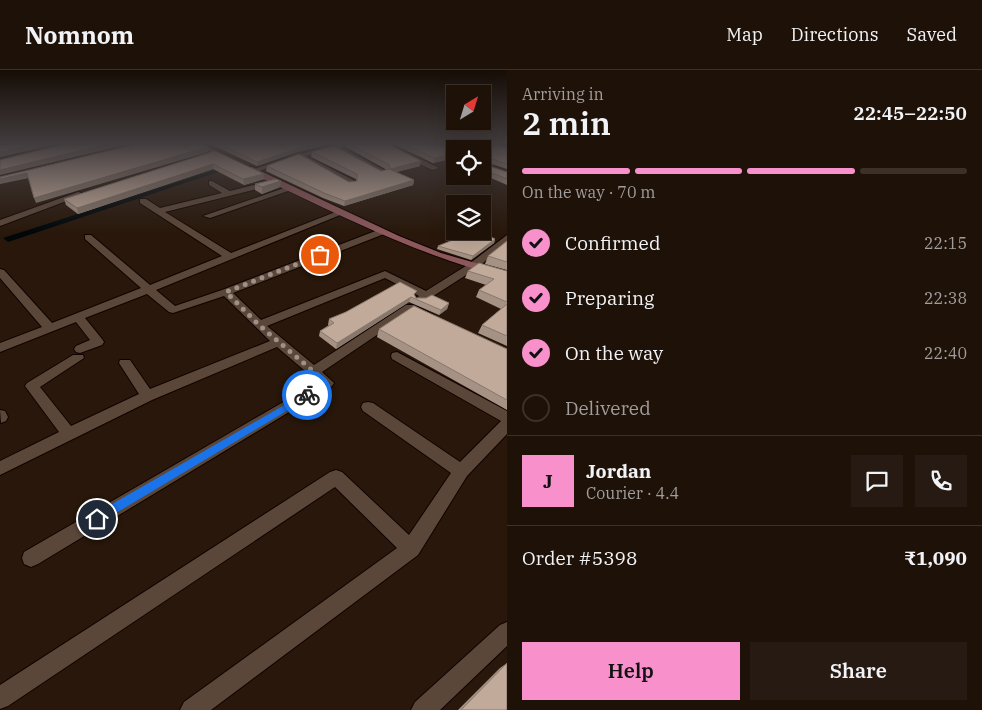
<!DOCTYPE html>
<html lang="en">
<head>
<meta charset="utf-8">
<style>
  body { margin:0; font-family:"IBM Plex Serif",serif; background:#261a12; color:#f1f3f6; height:100vh; display:flex; flex-direction:column; font-size:19px; white-space:nowrap }
  * { box-sizing:border-box; margin:0 }
  p { font-size:16px; color:#a19d9c }
  .icon { flex:none; width:28px; height:28px; fill:none; stroke:currentColor; stroke-width:2; stroke-linecap:round; stroke-linejoin:round }
  .map { position:relative; flex:1; overflow:hidden }
  .panel { display:flex; flex-direction:column; background:#1e1108; width:475px }
  .panel>* { flex:none }
  .needle { width:32px; rotate:38deg }
  .buttons { position:absolute; left:446px; top:15px; display:grid; gap:10px }
  .buttons a { display:grid; place-items:center; width:45px; height:45px; border-radius:0px; background:#1e1108; box-shadow:0 5px 20px #0002,0 0 0 1px #3c3129; font-size:25px }
  .pin { position:absolute; display:grid; place-items:center; width:42px; height:42px; color:#fff; margin:-21px; border:2px solid #fff; border-radius:50%; box-shadow:0 1px 5px #0007 }
  .courier { position:absolute; display:grid; place-items:center; width:50px; height:50px; margin:-25px; border:4px solid #1a73e8; border-radius:50%; background:#fff; color:#222; box-shadow:0 1px 6px #0007 }
  .head em { font-style:normal; font-weight:600 }
  .head div { display:flex; flex-direction:column-reverse }
  .head { display:flex; align-items:center; justify-content:space-between; height:85px; padding:0 15px }
  h1 { font-size:32px; font-weight:600; line-height:38px }
  .bar { display:grid; grid-template-columns:repeat(4,1fr); gap:8px 5px; align-content:center; height:60px; padding:0 15px }
  .bar i { height:6px; border-radius:4px; background:#3c3129 }
  .bar .on { background:#f890cc }
  .bar p { grid-column:span 4 }
  .line { display:flex; align-items:center; gap:12px; padding:0 15px; border-top:1px solid #3c3129 }
  .line div { flex:1 }
  .round { display:grid; place-items:center; flex:none; width:52px; height:52px; border-radius:0px; background:#261a12 }
  ol { padding:0 15px; list-style:none }
  li { display:flex; align-items:center; gap:15px; height:55px }
  li p { margin-inline-start:auto }
  li .icon { padding:5px; border-radius:50%; background:#f890cc; color:#111; stroke-width:4 }
  li:last-child { color:#a19d9c }
  li i { width:28px; height:28px; border:2px solid #3c3129; border-radius:50% }
  .cta { display:flex; gap:10px; margin-top:auto; padding:10px 15px }
  .cta a { flex:1; height:58px; border-radius:0px; background:#f890cc; color:#111; font-size:20px; font-weight:600; line-height:58px; text-align:center }
  .cta a+a { background:#261a12; color:#f1f3f6 }
  header { display:flex; align-items:center; gap:30px; box-sizing:border-box; height:70px; padding:0 25px; background:#1e1108; border-bottom:1px solid #3c3129 }
  header strong { font-size:24px }
  nav { display:flex; gap:28px; margin-inline-start:auto; font-size:18px }
  main { display:flex; flex:1; min-height:0 }
  .map>svg:first-child { display:block }
  .water { fill:#000709 }
  .lines { fill:none; stroke-linecap:round; stroke-linejoin:round }
  .minor-casing { stroke:#100300; stroke-width:2 }
  .secondary-casing { stroke:#100300; stroke-width:2 }
  .minor { fill:#5b4739; fill-rule:evenodd }
  .secondary { fill:#8c585b; fill-rule:evenodd }
  .wall { fill:#a69284 }
  .shaded-wall { fill:#87776c }
  .building { fill:#c1aa9a; stroke:#87776c }
  .route { fill:#1a73e8 }
  .done { stroke:#9f9187; stroke-width:5; stroke-dasharray:0 9 }
</style>
</head>
<body>
<header>
<strong>Nomnom</strong>
<nav><a>Map</a><a>Directions</a><a>Saved</a></nav>
</header>
<main>
<div class="map">
<svg width="507" height="640" viewBox="0 0 507 640">
  <rect width="100%" height="100%" fill="#28170a"/>
  <!-- water -->
  <path class="water" d="M227,96L230,98L8,172L3,168Z"/>
  <g class="lines">
    <!-- minor casing -->
    <g class="minor-casing">
      <g id="minor">
        <path d="M337,74H349L341,77L388,102L381,104L334,79L306,86L355,111V115H352L297,85Z"/>
        <path d="M380,74H389L439,98L432,100Z"/>
        <path d="M283,89L286,91L285,92L253,103L249,101Z"/>
        <path d="M274,110H277V114L165,142L231,183L338,141L345,143L156,220L175,236L222,220L378,160H384V164L233,223L261,250L385,201L426,221L469,194L507,165V173L477,198L424,232H416L414,230L419,226L385,208L267,256L314,295L406,235H414L433,245L427,248L411,242L322,302L334,313L332,316L38,494L31,497L24,494L22,488L24,482L318,312L277,277L152,330L0,405V391L59,362L25,316L27,313L73,285H83L84,288L40,317L71,356L139,324L119,293L120,290H130L150,319L270,271L224,226L173,243L169,242L147,224L85,248L102,269L104,272L102,275L80,283L76,282L74,279L76,276L90,270L76,252L0,282V273L42,257L0,208V199L4,200L52,253L141,218L85,169V165H91L150,215L222,186L140,133V129H146L160,138L222,123L209,115V111H212L230,121Z"/>
        <path d="M287,117L294,119L210,148L203,146Z"/>
        <path d="M78,122L85,124L0,156V150Z"/>
        <path d="M397,282L507,341V364L467,406L418,485L211,640H180L184,632L397,478L335,417L8,636L0,639V615L330,402L336,400L342,402L409,465L451,403L363,341L361,337L363,333L368,332L373,333L460,392L501,351L392,289L391,286L392,283Z"/>
        <path d="M0,340L5,341L8,347L6,351L1,353Z"/>
        <path d="M507,552V576L440,640H411L415,632L500,555Z"/>
      </g>
    </g>
    <!-- secondary casing -->
    <g class="secondary-casing">
      <g id="secondary">
        <path d="M196,74H204L230,89L225,90Z"/>
        <path d="M246,97H252L399,166L441,183L507,202V208C415,185 332,141 246,101Z"/>
      </g>
    </g>
    <!-- minor -->
    <use href="#minor" class="minor"/>
    <!-- secondary -->
    <use href="#secondary" class="secondary"/>
  </g>
  <!-- wall -->
  <g class="wall">
    <path d="M210,74H329L297,82L257,96Z"/>
    <path d="M346,74H388L420,96L396,102L414,110L413,115L344,136L323,128L266,101L267,96L349,112L356,111V109L311,87L312,82L381,101L387,100L346,77Z"/>
    <path d="M393,74H438L455,82V95L446,90L433,93Z"/>
    <path d="M444,74H495L507,78V99L483,91V94L507,102V115L482,104V79H455V80Z"/>
    <path d="M215,81L264,104V109L244,115L213,99L78,144L66,135L64,129Z"/>
    <path d="M255,114L280,117L262,124L255,120Z"/>
    <path d="M495,169L494,173L471,190L437,179L438,176Z"/>
    <path d="M507,171V200L485,194L488,186Z"/>
    <path d="M468,201H507V276L478,263L482,255L501,239L476,227L479,220L486,215L465,208Z"/>
    <path d="M400,212L416,228L449,233L447,239L439,245L409,232L336,279L319,266L320,261L329,255H328L329,249L346,242Z"/>
    <path d="M379,259L507,279V340L377,267Z"/>
    <path d="M507,593V640H458L500,598Z"/>
  </g>
  <!-- shaded-wall -->
  <g class="shaded-wall">
    <path d="M36,74H57L0,87V82Z"/>
    <path d="M108,74H128L0,105V100Z"/>
    <path d="M311,74H329L297,82L257,96V92L298,78Z"/>
    <path d="M207,77L208,82L36,133L34,128Z"/>
    <path d="M447,85L446,90L433,93L434,88Z"/>
    <path d="M421,91L420,96L389,104L390,99Z"/>
    <path d="M213,94V99L78,144L77,138Z"/>
    <path d="M27,103L29,108L0,114V109Z"/>
    <path d="M264,104V109L244,115L243,109Z"/>
    <path d="M414,110L413,115L344,136L345,131Z"/>
    <path d="M281,111L280,117L262,124V117Z"/>
    <path d="M495,169L494,173L471,190L473,186Z"/>
    <path d="M411,227L409,232L336,279L337,273Z"/>
    <path d="M449,233L447,239L439,245L441,240Z"/>
  </g>
  <!-- building -->
  <g class="building">
    <path d="M0,74H36L0,82Z"/>
    <path d="M66,74H108L0,100V90Z"/>
    <path d="M137,74H201L207,77L34,128L27,103L0,109V107Z"/>
    <path d="M219,74H311L298,78L257,92Z"/>
    <path d="M349,74H388L421,91L390,99V95Z"/>
    <path d="M404,74H438L455,82V89L447,85L434,88Z"/>
    <path d="M454,74H495L507,78V94L483,86V94L507,102V109L482,99V79H458V76Z"/>
    <path d="M334,76L381,101L389,99L414,110L345,131L324,123L267,96L299,84L349,112L357,111V104L312,82Z"/>
    <path d="M215,81L264,104L243,109L213,94L77,138L64,129Z"/>
    <path d="M276,109L281,111L262,117L255,114Z"/>
    <path d="M475,161H479L495,169L473,186L438,176Z"/>
    <path d="M507,171V192L488,186Z"/>
    <path d="M479,193L507,201V232L479,220L494,209L468,201Z"/>
    <path d="M400,212L417,221L414,224L416,228H426L432,225L449,233L441,240L411,227L337,273L320,261L334,253L329,249L346,242Z"/>
    <path d="M507,234V266L482,255Z"/>
    <path d="M414,236L507,279V330L379,259Z"/>
    <path d="M507,593V640H461Z"/>
  </g>
  <!-- sky -->
  <linearGradient id="sky" x2="0" y2="1"><stop stop-color="#160d06"/><stop offset="0.45" stop-color="#423c3e"/><stop offset="1" stop-color="#423c3e" stop-opacity="0"/></linearGradient>
  <rect width="507" height="164" fill="url(#sky)"/>
  <!-- route -->
  <path class="route" d="M307,322L311,325L310,327L101,452H93L92,449L93,445Z"/>
  <g class="lines">
    <!-- done -->
    <path class="done" d="M307,325L327,313L259,255L226,222L320,185"/>
  </g>
</svg>
<div class="buttons">
<a><svg class="needle" viewBox="-14 -14 28 28"><path d="M0-13l5 13h-10z" fill="#e53935"/><path d="M0 13l5-13h-10z" fill="#a19d9c"/></svg></a>
<a><svg class="icon" aria-label="locate" viewBox="0 0 24 24"><circle cx="12" cy="12" r="6"/><path d="M12 2v4M12 18v4M2 12h4M18 12h4"/></svg></a>
<a><svg class="icon" aria-label="layers" viewBox="0 0 24 24"><path d="M12 4l9 5-9 5-9-5zM3 14l9 5 9-5"/></svg></a>
</div>
<div class="pin" style="left:320px;top:185px;background:#ea580c"><svg class="icon" aria-label="bag" viewBox="0 0 24 24"><path d="M5 8h14l-1 12H6zM9 8a3 3 0 0 1 6 0"/></svg></div>
<div class="pin" style="left:97px;top:449px;background:#1f2937"><svg class="icon" aria-label="home" viewBox="0 0 24 24"><path d="M3 11l9-7 9 7M6 9v11h12V9"/></svg></div>
<div class="courier" style="left:307px;top:325px"><svg class="icon" aria-label="bike" viewBox="0 0 24 24"><circle cx="6" cy="16" r="4"/><circle cx="18" cy="16" r="4"/><path d="M6 16l4-8h5l3 8M10 8l3 8H6M13 5h3"/></svg></div>
</div>
<section class="panel">
<div class="head"><div><h1>2 min</h1><p>Arriving in</p></div><em>22:45–22:50</em></div>
<div class="bar"><i class="on"></i><i class="on"></i><i class="on"></i><i></i><p>On the way · 70 m</p></div>
<ol>
<li><svg class="icon" aria-label="check" viewBox="0 0 24 24"><path d="M5 12l5 5 9-10"/></svg>Confirmed<p>22:15</p></li>
<li><svg class="icon" aria-label="check" viewBox="0 0 24 24"><path d="M5 12l5 5 9-10"/></svg>Preparing<p>22:38</p></li>
<li><svg class="icon" aria-label="check" viewBox="0 0 24 24"><path d="M5 12l5 5 9-10"/></svg>On the way<p>22:40</p></li>
<li><i></i>Delivered</li>
</ol>
<div class="line" style="height:90px"><b class="round" style="background:#f890cc;color:#111">J</b><div><b>Jordan</b><p>Courier · 4.4</p></div><a class="round"><svg class="icon" aria-label="chat" viewBox="0 0 24 24"><path d="M4 5h16v11H9l-5 4z"/></svg></a><a class="round"><svg class="icon" aria-label="phone" viewBox="0 0 24 24"><path d="M5 4h4l2 5-3 2q2 4 5 5l2-3 5 2v4C11 20 4 13 5 4z"/></svg></a></div>
<div class="line" style="height:65px"><div>Order #5398</div><b>₹1,090</b></div>
<div class="cta"><a>Help</a><a>Share</a></div>
</section>
</main>
</body>
</html>
